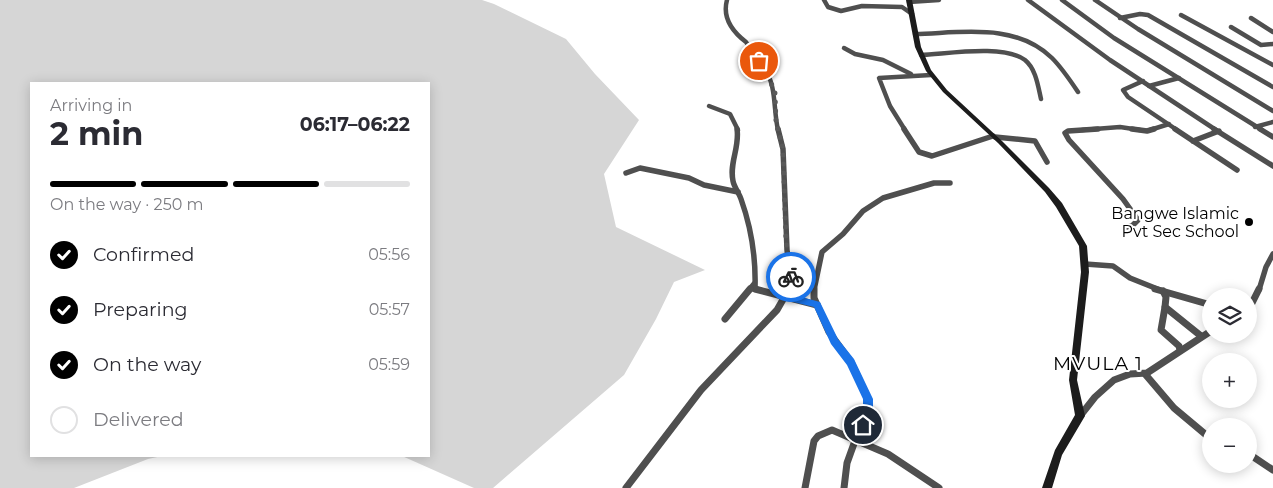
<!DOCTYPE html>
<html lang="en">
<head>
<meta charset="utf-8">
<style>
  body { margin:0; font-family:Montserrat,sans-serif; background:#f2f2f3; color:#2b2b33; height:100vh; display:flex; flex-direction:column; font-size:19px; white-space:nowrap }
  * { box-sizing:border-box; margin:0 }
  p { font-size:16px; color:#7c7c81 }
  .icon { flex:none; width:28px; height:28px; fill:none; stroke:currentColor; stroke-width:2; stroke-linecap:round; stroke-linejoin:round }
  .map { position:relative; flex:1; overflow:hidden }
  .drawer { position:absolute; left:30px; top:82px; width:400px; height:375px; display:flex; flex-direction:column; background:#fff; border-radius:0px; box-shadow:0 2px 12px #0003 }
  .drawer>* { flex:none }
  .controls { position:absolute; left:1202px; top:288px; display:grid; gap:10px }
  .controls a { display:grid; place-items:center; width:55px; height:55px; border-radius:50%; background:#fff; box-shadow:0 2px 12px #0003; font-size:25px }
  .pin { position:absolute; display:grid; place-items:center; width:42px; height:42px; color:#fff; margin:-21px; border:2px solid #fff; border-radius:50%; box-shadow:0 1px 5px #0007 }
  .courier { position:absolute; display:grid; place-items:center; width:50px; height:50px; margin:-25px; border:4px solid #1a73e8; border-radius:50%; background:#fff; color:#222; box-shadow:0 1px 6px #0007 }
  .summary em { font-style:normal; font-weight:700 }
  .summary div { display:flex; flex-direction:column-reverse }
  .summary { display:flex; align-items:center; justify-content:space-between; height:85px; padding:0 20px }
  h1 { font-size:32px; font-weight:700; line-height:38px }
  .bar { display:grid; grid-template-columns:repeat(4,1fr); gap:8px 5px; align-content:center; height:60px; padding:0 20px }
  .bar i { height:6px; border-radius:4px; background:#e1e1e2 }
  .bar .active { background:#000 }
  .bar p { grid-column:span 4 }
  ol { padding:0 20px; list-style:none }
  li { display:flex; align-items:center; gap:15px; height:55px }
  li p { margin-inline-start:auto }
  li .icon { padding:5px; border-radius:50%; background:#000; color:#fff; stroke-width:4 }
  li:last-child { color:#7c7c81 }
  li i { width:28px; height:28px; border:2px solid #e1e1e2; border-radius:50% }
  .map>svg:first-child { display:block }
  .green { fill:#d6d6d6 }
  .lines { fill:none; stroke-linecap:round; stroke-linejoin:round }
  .street-far2 { stroke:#4f4f4f; stroke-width:4.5 }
  .street-far1 { stroke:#4f4f4f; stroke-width:5.5 }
  .street { stroke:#4f4f4f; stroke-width:7 }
  .secondary { fill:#1c1c1c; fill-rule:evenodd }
  .route { fill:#1a73e8 }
  .done { stroke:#595959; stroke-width:5; stroke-dasharray:0 9 }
  .poi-dot { fill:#000; stroke:#fff; stroke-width:2 }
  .labels { text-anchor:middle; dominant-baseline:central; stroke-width:4; stroke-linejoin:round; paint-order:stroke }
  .poi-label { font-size:16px; fill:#000; stroke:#fff; text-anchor:end }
  .quarter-label { font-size:19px; letter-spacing:1px; fill:#000; stroke:#fff }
</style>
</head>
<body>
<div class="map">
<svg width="1273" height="488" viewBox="0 0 1273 488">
  <rect width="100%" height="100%" fill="#fff"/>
  <!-- green -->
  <path class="green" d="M0,0H482L494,4L566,39L595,74L639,120L604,174L616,227L705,270L674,282L656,319L624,375L493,488H474L402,456H429V84H31V456H162L148,459L74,488H0Z"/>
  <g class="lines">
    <!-- street-far2 -->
    <g class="street-far2">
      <path d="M727,0C722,18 733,32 746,42C749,45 749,49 751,52C754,58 760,61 764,67C777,87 773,108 778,130"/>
      <path d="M824,0L828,7L841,11L862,6L902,7L912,14"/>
      <path d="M1028,0L1110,60L1216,130"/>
      <path d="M1062,0L1114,38L1262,130"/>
      <path d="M1095,0L1138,29L1273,111"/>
      <path d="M909,2L939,0"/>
      <path d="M1181,15L1273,65"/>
      <path d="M1120,18L1140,14L1148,15L1273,87"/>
      <path d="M1251,18L1273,32"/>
      <path d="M1231,27L1261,45L1273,44"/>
      <path d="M915,34C961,33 1015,22 1052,58C1062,68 1070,80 1078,92"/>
      <path d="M844,48L855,54L883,60L911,74"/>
      <path d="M921,55C947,54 1003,44 1025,60C1036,69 1038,86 1041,99"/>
      <path d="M1143,81L1123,90L1128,97L1177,130"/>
      <path d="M1149,86L1179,78"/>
      <path d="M709,106L730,114L738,130"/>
      <path d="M1255,127L1273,122"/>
      <path d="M905,130L890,106L879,78L931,75"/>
      <path d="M1082,130L1120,127L1140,130"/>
      <path d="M1150,130L1169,124"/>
    </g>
    <!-- street-far1 -->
    <g class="street-far1">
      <path d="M737,129C740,147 729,163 733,181C734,187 739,193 741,199C751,227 756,259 755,289L760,290"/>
      <path d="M778,129L783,149L787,250L792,290"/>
      <path d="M904,129L919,152L932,156L993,136"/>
      <path d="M1098,129L1068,131L1065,133L1069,140L1123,199L1138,220L1133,225L1127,227"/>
      <path d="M1132,129L1147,131L1154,129"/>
      <path d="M1175,129L1237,170"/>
      <path d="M1214,129L1273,166"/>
      <path d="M1260,129L1273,137"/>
      <path d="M995,137L1035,141L1047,162"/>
      <path d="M1193,141L1219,131"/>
      <path d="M626,173L640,168L689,178L704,185L738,192"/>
      <path d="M1085,264L1113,266L1130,278L1160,290"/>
      <path d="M749,290L754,284"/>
      <path d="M814,290L822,252L843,234L863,211L883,198L934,183H950"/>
      <path d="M1259,290L1266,267L1273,254"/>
    </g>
    <!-- street -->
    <g class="street">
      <path d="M755,289L817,305"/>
      <path d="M814,289V298L829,332L851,362L868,399V411L858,439"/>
      <path d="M1155,289L1211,305"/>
      <path d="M1163,291L1166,297L1165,307L1201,336"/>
      <path d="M788,297L792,289"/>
      <path d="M1165,307L1161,330L1179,346L1180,350"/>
      <path d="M1249,309L1259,289"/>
      <path d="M725,319L750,289"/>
      <path d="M1145,374L1174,408L1211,439"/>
      <path d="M1080,416L1095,397L1114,380L1130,374L1147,373L1211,331"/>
      <path d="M1249,454L1273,470"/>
      <path d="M626,488L701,390L777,310L785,296"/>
      <path d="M805,488L814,441L818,436L832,430L888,454L939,488"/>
      <path d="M844,488L847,463L856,438"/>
    </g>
    <!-- secondary -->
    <path class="secondary" d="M906,0H912L921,47L931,70L947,90L1002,141L1049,188L1062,203L1087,246L1089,272L1077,380L1085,416L1062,455L1052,488H1042L1055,450L1075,415L1069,380L1081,272L1079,246L1056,207L1045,192L998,143L943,92L926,71L915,47Z"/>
  </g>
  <!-- route -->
  <path class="route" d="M791,273L795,277L797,288L794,295L820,302L838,339L854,359L873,399V411L867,428H859L858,425L863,411V399L847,365L831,344L814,307L785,300L784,297L789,288L787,277Z"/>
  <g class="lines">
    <!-- done -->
    <path class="done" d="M759,61L766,70L775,93L776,121L783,149L786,242L791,277"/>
  </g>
  <!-- markers -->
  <circle class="poi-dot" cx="1249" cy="222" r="5"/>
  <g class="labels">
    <!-- poi labels -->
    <g class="poi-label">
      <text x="1239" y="213">Bangwe Islamic<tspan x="1239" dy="18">Pvt Sec School</tspan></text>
    </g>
    <!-- quarter labels -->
    <g class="quarter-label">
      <text x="1098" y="363">MVULA 1</text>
    </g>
  </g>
</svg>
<div class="controls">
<a><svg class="icon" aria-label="layers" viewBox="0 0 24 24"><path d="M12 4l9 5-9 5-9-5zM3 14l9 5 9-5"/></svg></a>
<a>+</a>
<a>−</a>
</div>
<div class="pin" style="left:759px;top:61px;background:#ea580c"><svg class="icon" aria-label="bag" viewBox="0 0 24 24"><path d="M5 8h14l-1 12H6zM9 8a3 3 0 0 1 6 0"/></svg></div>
<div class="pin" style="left:863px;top:425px;background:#1f2937"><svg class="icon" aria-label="home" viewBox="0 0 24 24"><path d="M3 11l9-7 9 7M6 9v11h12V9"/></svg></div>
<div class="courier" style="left:791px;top:277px"><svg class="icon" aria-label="bike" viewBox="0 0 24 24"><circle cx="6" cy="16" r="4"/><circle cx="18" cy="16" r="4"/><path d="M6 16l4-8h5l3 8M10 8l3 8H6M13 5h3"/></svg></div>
<section class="drawer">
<div class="summary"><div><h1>2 min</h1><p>Arriving in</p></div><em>06:17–06:22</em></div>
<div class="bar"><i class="active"></i><i class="active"></i><i class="active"></i><i></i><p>On the way · 250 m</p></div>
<ol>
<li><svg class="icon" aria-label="check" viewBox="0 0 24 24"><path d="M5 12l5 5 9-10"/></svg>Confirmed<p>05:56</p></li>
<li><svg class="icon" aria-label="check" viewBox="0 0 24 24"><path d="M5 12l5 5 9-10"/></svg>Preparing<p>05:57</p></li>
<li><svg class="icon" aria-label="check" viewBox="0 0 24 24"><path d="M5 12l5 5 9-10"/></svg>On the way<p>05:59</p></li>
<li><i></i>Delivered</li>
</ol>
</section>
</div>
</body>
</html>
